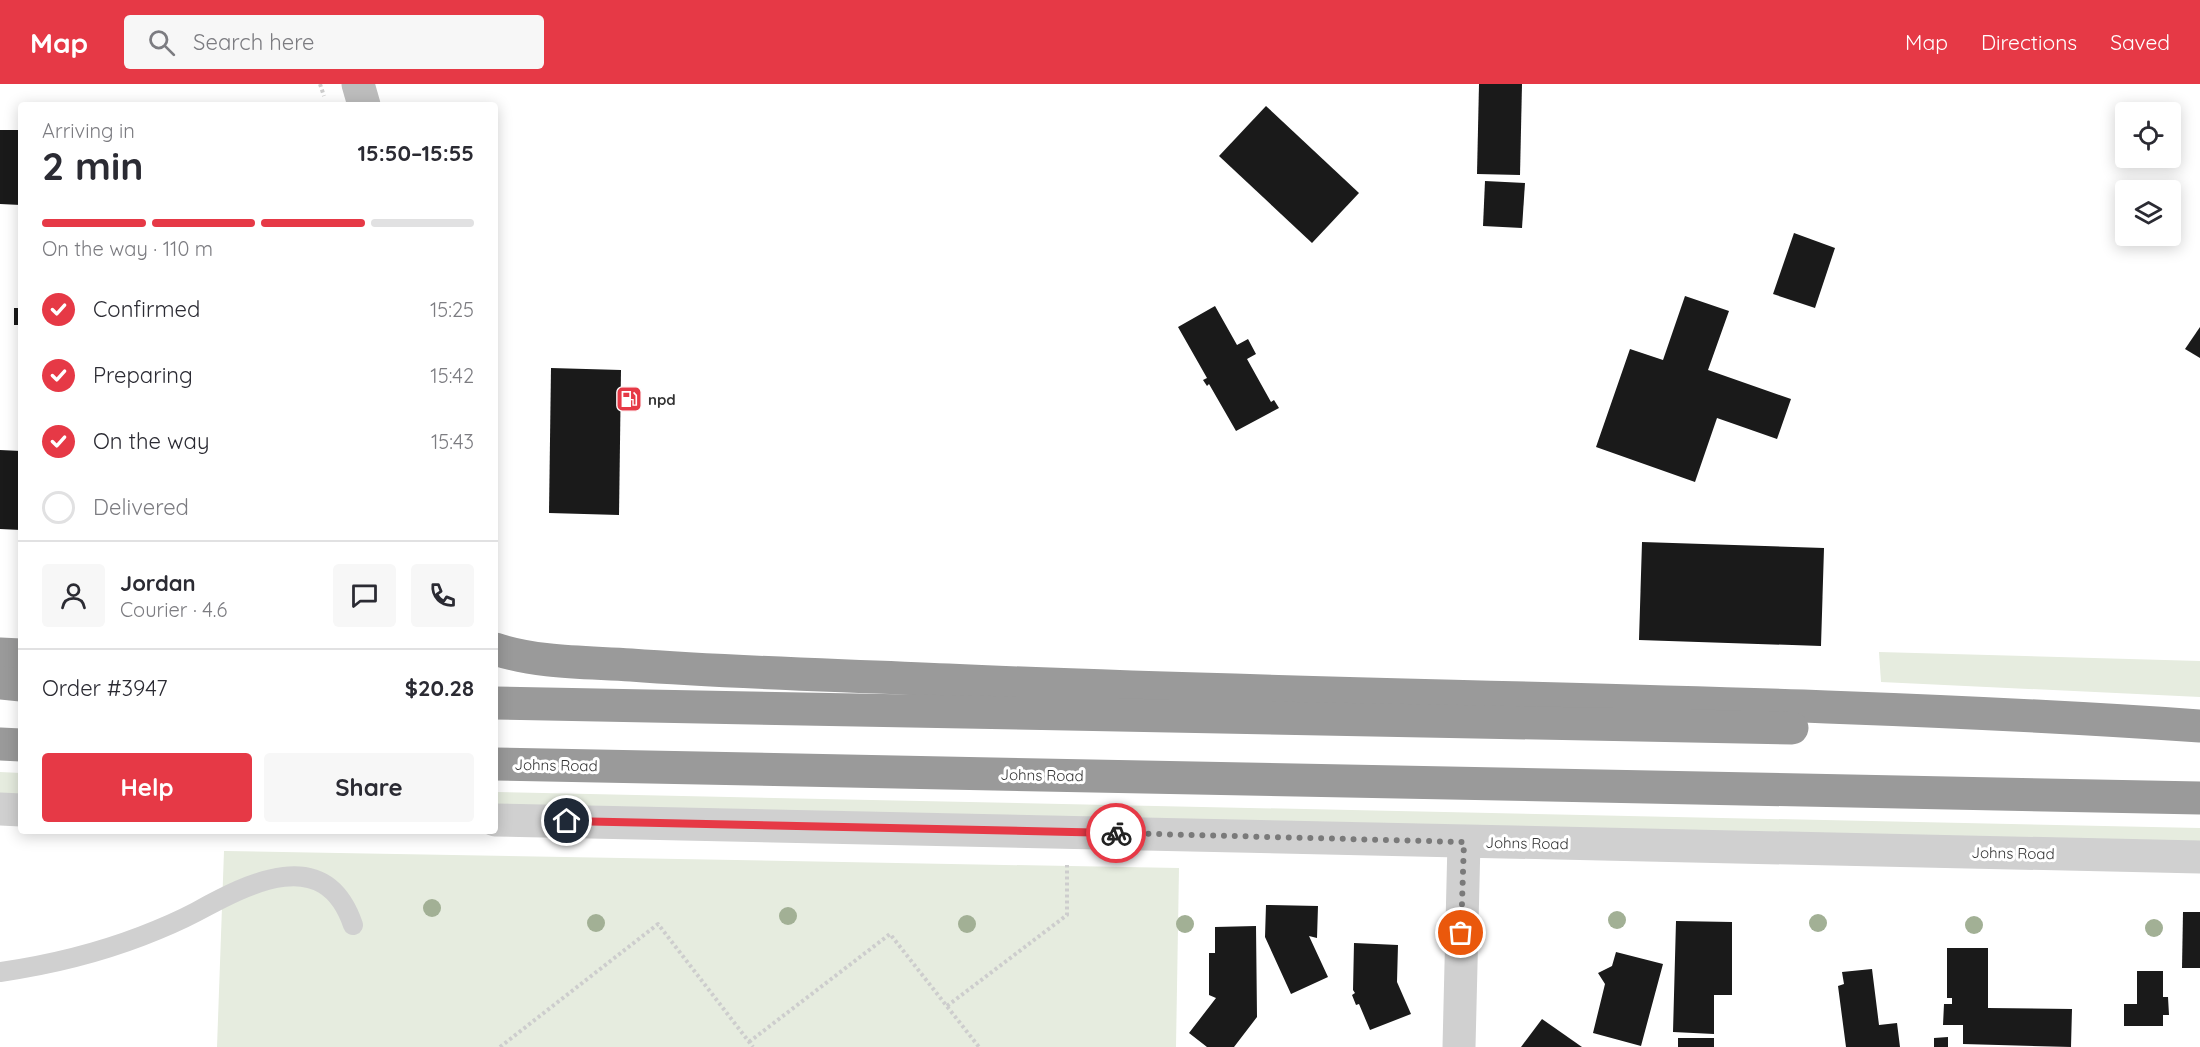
<!DOCTYPE html>
<html lang="en">
<head>
<meta charset="utf-8">
<style>
  body { margin:0; font-family:Quicksand,sans-serif; background:#f7f7f7; color:#2b2b33; height:100vh; display:flex; flex-direction:column; font-size:22px; white-space:nowrap }
  * { box-sizing:border-box; margin:0 }
  p { font-size:20px; color:#7c7c81 }
  .icon { flex:none; width:33px; height:33px; fill:none; stroke:currentColor; stroke-width:2; stroke-linecap:round; stroke-linejoin:round }
  .map { position:relative; flex:1; overflow:hidden }
  .side { position:absolute; left:18px; top:18px; width:480px; height:732px; display:flex; flex-direction:column; background:#fff; border-radius:6px; box-shadow:0 3px 15px #0003 }
  .side>* { flex:none }
  .fabs { position:absolute; left:2115px; top:18px; display:grid; gap:12px }
  .fabs a { display:grid; place-items:center; width:66px; height:66px; border-radius:6px; background:#fff; box-shadow:0 3px 15px #0003; font-size:30px }
  .pin { position:absolute; display:grid; place-items:center; width:51px; height:51px; color:#fff; margin:-26px; border:3px solid #fff; border-radius:50%; box-shadow:0 2px 6px #0007 }
  .courier { position:absolute; display:grid; place-items:center; width:60px; height:60px; margin:-30px; border:4px solid #e63946; border-radius:50%; background:#fff; color:#222; box-shadow:0 2px 8px #0007 }
  .overview em { font-style:normal; font-weight:700 }
  .overview div { display:flex; flex-direction:column-reverse }
  .overview { display:flex; align-items:center; justify-content:space-between; height:102px; padding:0 24px }
  h1 { font-size:39px; font-weight:700; line-height:45px }
  .bar { display:grid; grid-template-columns:repeat(4,1fr); gap:9px 6px; align-content:center; height:72px; padding:0 24px }
  .bar i { height:8px; border-radius:4px; background:#e1e1e2 }
  .bar .current { background:#e63946 }
  .bar p { grid-column:span 4 }
  .line { display:flex; align-items:center; gap:15px; padding:0 24px; border-top:2px solid #e1e1e2 }
  .line div { flex:1 }
  .round { display:grid; place-items:center; flex:none; width:63px; height:63px; border-radius:6px; background:#f7f7f7 }
  ol { padding:0 24px; list-style:none }
  li { display:flex; align-items:center; gap:18px; height:66px }
  li p { margin-inline-start:auto }
  li .icon { padding:6px; border-radius:50%; background:#e63946; color:#fff; stroke-width:4 }
  li:last-child { color:#7c7c81 }
  li i { width:33px; height:33px; border:3px solid #e1e1e2; border-radius:50% }
  .button { display:flex; gap:12px; margin-top:auto; padding:12px 24px }
  .button a { flex:1; height:69px; border-radius:6px; background:#e63946; color:#fff; font-size:24px; font-weight:700; line-height:69px; text-align:center }
  .button a+a { background:#f7f7f7; color:#2b2b33 }
  header { display:flex; align-items:center; gap:36px; box-sizing:border-box; height:84px; padding:0 30px; background:#e63946; color:#fff }
  header strong { font-size:28px }
  nav { display:flex; gap:33px; margin-inline-start:auto; font-size:21px }
  .search { width:420px; height:54px; background:#f7f7f7; display:flex; align-items:center; gap:15px; box-sizing:border-box; padding:0 21px; border-radius:6px; color:#7c7c81; font-size:22px }
  .map>svg:first-child { display:block }
  .green { fill:#e6ecdf }
  .building { fill:#1a1a1a }
  .lines { fill:none; stroke-linecap:round; stroke-linejoin:round }
  .path { stroke:#cdcdcd; stroke-width:4; stroke-dasharray:3 3; stroke-linecap:butt }
  .lane { stroke:#d0d0d0; stroke-width:20 }
  .street { stroke:#d0d0d0; stroke-width:33 }
  .secondary { stroke:#bdbdbd; stroke-width:33 }
  .highway { stroke:#9a9a9a; stroke-width:33 }
  .tree { fill:#a2b095 }
  .done { stroke:#7a7a7a; stroke-width:6; stroke-dasharray:0 10.8 }
  .route { stroke:#e63946; stroke-width:8 }
  .labels { text-anchor:middle; dominant-baseline:central; stroke-width:6; stroke-linejoin:round; paint-order:stroke }
  .poi-label { font-size:15px; font-weight:bold; fill:#333; stroke:#fff; text-anchor:start }
  .street-label { font-size:15px; fill:#333; stroke:#fff }
</style>
</head>
<body>
<header>
<strong>Map</strong>
<div class="search"><svg class="icon" aria-label="search" viewBox="0 0 24 24"><circle cx="10" cy="10" r="6"/><path d="M15 15l6 6"/></svg>Search here</div>
<nav><a>Map</a><a>Directions</a><a>Saved</a></nav>
</header>
<div class="map">
<svg width="2200" height="963" viewBox="0 0 2200 963">
  <rect width="100%" height="100%" fill="#fff"/>
  <!-- green -->
  <g class="green">
    <path d="M1879,568L2200,577V613L1881,598Z"/>
    <path d="M0,688L21,689V716L0,715Z"/>
    <path d="M495,708L2200,744V762L495,726Z"/>
    <path d="M224,767L1179,784L1176,963H217Z"/>
  </g>
  <!-- building -->
  <g class="building">
    <path d="M1479,0H1522L1520,91L1477,90Z"/>
    <path d="M1266,22L1359,109L1312,159L1219,72Z"/>
    <path d="M0,46H21V121L0,120Z"/>
    <path d="M1485,97L1525,99L1522,144L1483,142Z"/>
    <path d="M1794,149L1835,164L1815,224L1773,210Z"/>
    <path d="M19,207L21,241H14V224H18Z"/>
    <path d="M1685,212L1729,227L1708,286L1791,315L1777,355L1717,334L1695,398L1596,363L1630,265L1663,276Z"/>
    <path d="M1215,222L1237,261L1248,255L1256,270L1247,275L1271,318L1274,316L1279,324L1236,347L1209,300L1207,302L1203,296L1207,294L1178,243Z"/>
    <path d="M2200,243V274L2185,265Z"/>
    <path d="M551,284L621,286L619,431L549,429Z"/>
    <path d="M0,366L21,367V446L0,445Z"/>
    <path d="M1642,458L1824,464L1821,562L1639,556Z"/>
    <path d="M1266,821L1318,822L1317,854L1309,852L1328,893L1291,910L1265,853Z"/>
    <path d="M2183,828H2200V884H2182Z"/>
    <path d="M1676,837L1732,838V911H1714V950L1673,948Z"/>
    <path d="M1256,842L1257,933L1234,963H1207L1189,949L1216,914L1209,911V869H1215V843Z"/>
    <path d="M1354,859L1398,861L1397,898L1411,930L1370,946L1359,920L1356,921L1352,911L1355,909L1353,906Z"/>
    <path d="M1947,864H1988V924L2072,925L2071,963L1963,960V941H1943L1944,920H1952V914H1947Z"/>
    <path d="M1616,868L1663,880L1641,962L1593,949L1605,900L1598,889L1612,882Z"/>
    <path d="M1872,885L1879,941L1897,939L1900,963H1846L1838,902L1844,900L1842,888Z"/>
    <path d="M2137,887H2163V913H2168L2169,931H2163V942H2124V920H2137Z"/>
    <path d="M1542,935L1582,963H1521Z"/>
    <path d="M1948,953V963H1934V954Z"/>
    <rect x="1678" y="954" width="36" height="9"/>
  </g>
  <g class="lines">
    <!-- path -->
    <g class="path">
      <path d="M320,0L324,12"/>
      <path d="M947,922L1067,831V781"/>
      <path d="M749,958L890,850L979,963"/>
      <path d="M500,963L658,840L753,963"/>
    </g>
    <!-- lane -->
    <path class="lane" d="M0,888C49,881 95,870 142,852C160,845 179,837 196,828C249,799 325,759 353,841"/>
    <!-- street -->
    <g class="street">
      <path d="M0,725L21,726"/>
      <path d="M495,736L2200,773"/>
      <path d="M1459,963L1464,758"/>
    </g>
    <!-- secondary -->
    <path class="secondary" d="M358,0L364,21"/>
    <!-- highway -->
    <g class="highway">
      <path d="M495,565C538,579 585,578 631,581C736,589 842,591 948,596C1365,615 1783,613 2200,642"/>
      <path d="M0,570L21,571"/>
      <path d="M0,599L21,601"/>
      <path d="M495,619L1792,644"/>
      <path d="M0,660L21,661"/>
      <path d="M495,680L2200,714"/>
    </g>
  </g>
  <!-- trees -->
  <g class="tree">
    <circle cx="432" cy="824" r="9"/>
    <circle cx="788" cy="832" r="9"/>
    <circle cx="1617" cy="836" r="9"/>
    <circle cx="596" cy="839" r="9"/>
    <circle cx="1818" cy="839" r="9"/>
    <circle cx="967" cy="840" r="9"/>
    <circle cx="1185" cy="840" r="9"/>
    <circle cx="1974" cy="841" r="9"/>
    <circle cx="2154" cy="844" r="9"/>
  </g>
  <g class="lines">
    <!-- done -->
    <path class="done" d="M1116,749L1464,758L1461,849"/>
    <!-- route -->
    <path class="route" d="M567,737L1116,749"/>
  </g>
  <!-- icons -->
  <defs>
    <g id="fuel-square" transform="scale(1.35)"><rect x="-9" y="-9" width="18" height="18" rx="4" fill="#e63946" stroke="#fff"/><path d="M-5.5-6h7V0h2V4h1.3V-2.5L3-4.5l.8-.8L6-3V5H2.5V1h-1V6h-7ZM-4.2-4.7v3.2H.2V-4.7Z" fill="#fff"/></g>
  </defs>
  <g fill-rule="evenodd">
    <use href="#fuel-square" x="629" y="315"/>
  </g>
  <g class="labels">
    <!-- poi labels -->
    <g class="poi-label">
      <text x="648" y="315">npd</text>
    </g>
    <!-- street labels -->
    <g class="street-label">
      <text transform="translate(556 681) rotate(1)">Johns Road</text>
      <text transform="translate(1042 691) rotate(1)">Johns Road</text>
      <text transform="translate(1527 759) rotate(1)">Johns Road</text>
      <text transform="translate(2013 769) rotate(1)">Johns Road</text>
    </g>
  </g>
</svg>
<div class="fabs">
<a><svg class="icon" aria-label="locate" viewBox="0 0 24 24"><circle cx="12" cy="12" r="6"/><path d="M12 2v4M12 18v4M2 12h4M18 12h4"/></svg></a>
<a><svg class="icon" aria-label="layers" viewBox="0 0 24 24"><path d="M12 4l9 5-9 5-9-5zM3 14l9 5 9-5"/></svg></a>
</div>
<div class="pin" style="left:1461px;top:849px;background:#ea580c"><svg class="icon" aria-label="bag" viewBox="0 0 24 24"><path d="M5 8h14l-1 12H6zM9 8a3 3 0 0 1 6 0"/></svg></div>
<div class="pin" style="left:567px;top:737px;background:#1f2937"><svg class="icon" aria-label="home" viewBox="0 0 24 24"><path d="M3 11l9-7 9 7M6 9v11h12V9"/></svg></div>
<div class="courier" style="left:1116px;top:749px"><svg class="icon" aria-label="bike" viewBox="0 0 24 24"><circle cx="6" cy="16" r="4"/><circle cx="18" cy="16" r="4"/><path d="M6 16l4-8h5l3 8M10 8l3 8H6M13 5h3"/></svg></div>
<section class="side">
<div class="overview"><div><h1>2 min</h1><p>Arriving in</p></div><em>15:50–15:55</em></div>
<div class="bar"><i class="current"></i><i class="current"></i><i class="current"></i><i></i><p>On the way · 110 m</p></div>
<ol>
<li><svg class="icon" aria-label="check" viewBox="0 0 24 24"><path d="M5 12l5 5 9-10"/></svg>Confirmed<p>15:25</p></li>
<li><svg class="icon" aria-label="check" viewBox="0 0 24 24"><path d="M5 12l5 5 9-10"/></svg>Preparing<p>15:42</p></li>
<li><svg class="icon" aria-label="check" viewBox="0 0 24 24"><path d="M5 12l5 5 9-10"/></svg>On the way<p>15:43</p></li>
<li><i></i>Delivered</li>
</ol>
<div class="line" style="height:108px"><a class="round"><svg class="icon" aria-label="person" viewBox="0 0 24 24"><circle cx="12" cy="8" r="4"/><path d="M4 21q1-7 8-7t8 7"/></svg></a><div><b>Jordan</b><p>Courier · 4.6</p></div><a class="round"><svg class="icon" aria-label="chat" viewBox="0 0 24 24"><path d="M4 5h16v11H9l-5 4z"/></svg></a><a class="round"><svg class="icon" aria-label="phone" viewBox="0 0 24 24"><path d="M5 4h4l2 5-3 2q2 4 5 5l2-3 5 2v4C11 20 4 13 5 4z"/></svg></a></div>
<div class="line" style="height:78px"><div>Order #3947</div><b>$20.28</b></div>
<div class="button"><a>Help</a><a>Share</a></div>
</section>
</div>
</body>
</html>
